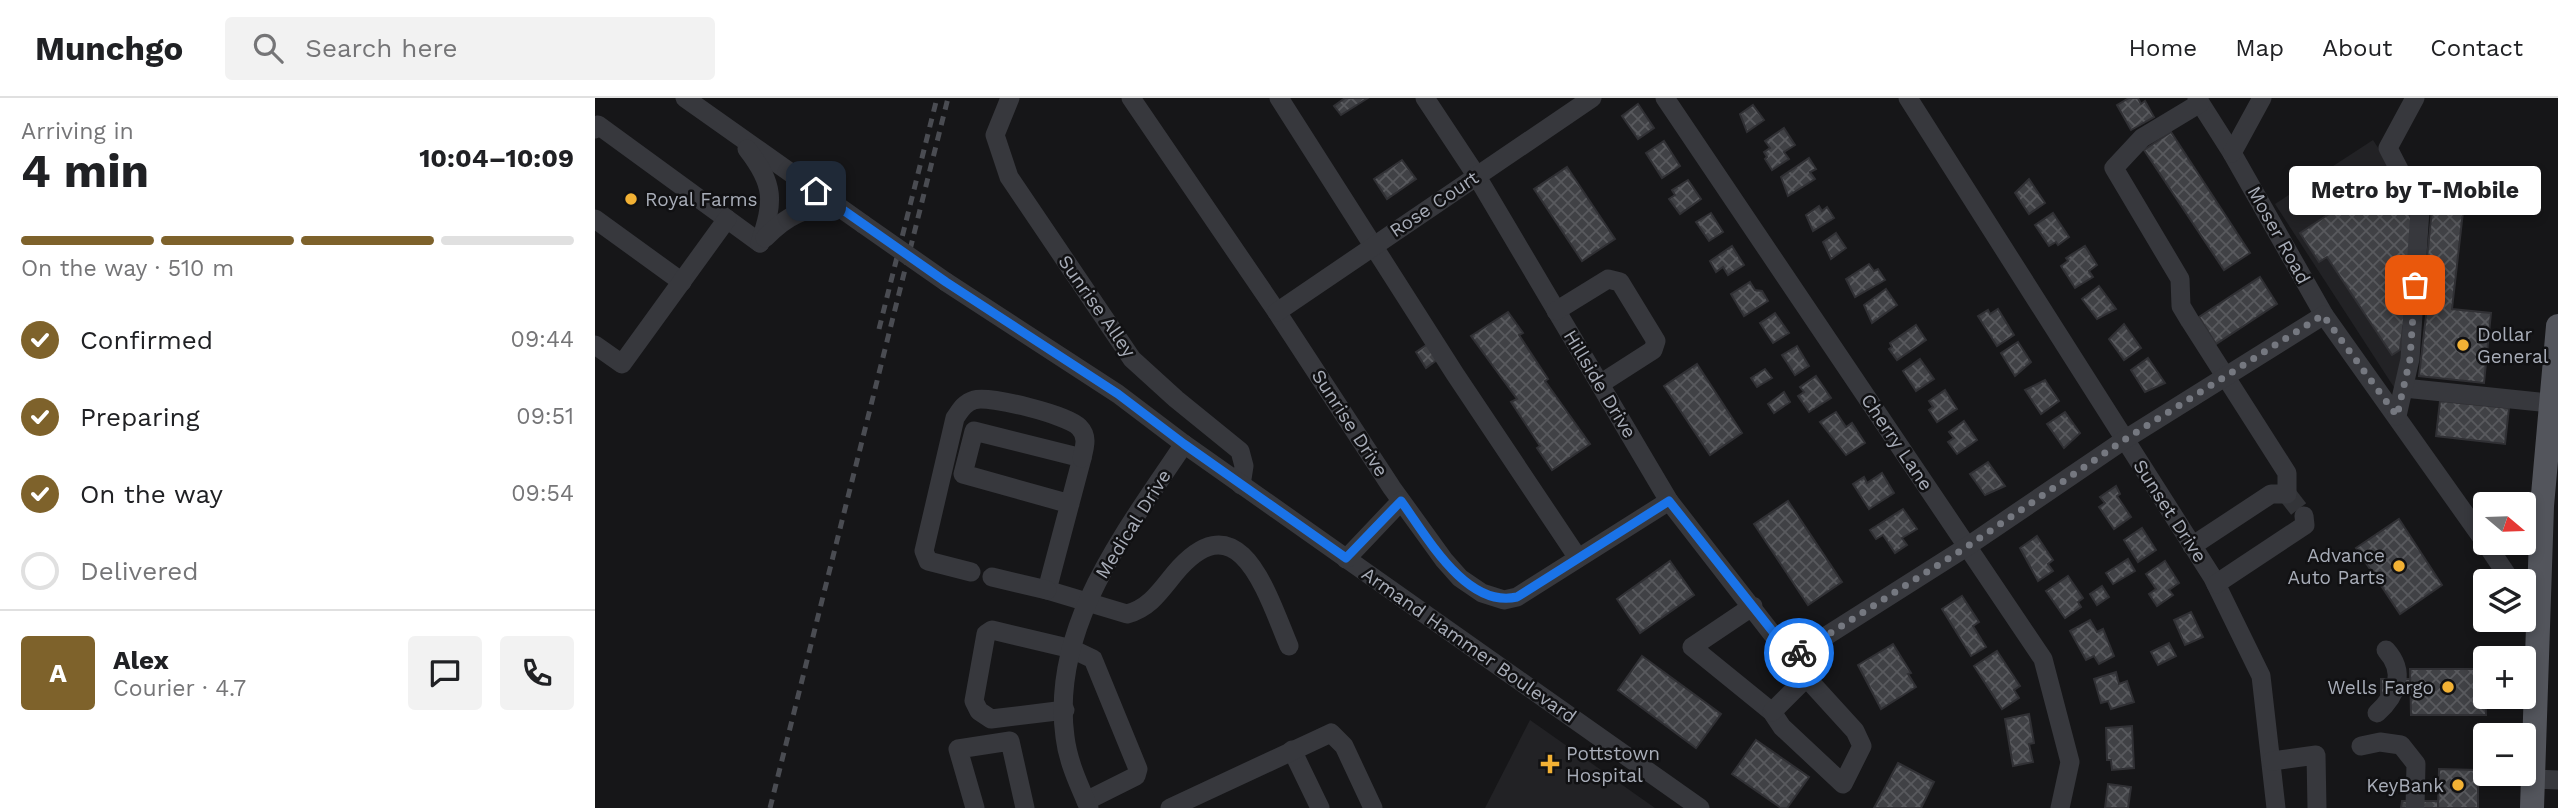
<!DOCTYPE html>
<html lang="en">
<head>
<meta charset="utf-8">
<style>
  body { margin:0; font-family:"Work Sans",sans-serif; background:#f2f2f2; color:#202124; height:100vh; display:flex; flex-direction:column; font-size:26px; white-space:nowrap }
  * { box-sizing:border-box; margin:0 }
  p { font-size:23px; color:#757577 }
  .icon { flex:none; width:38px; height:38px; fill:none; stroke:currentColor; stroke-width:2; stroke-linecap:round; stroke-linejoin:round }
  .map { position:relative; flex:1; overflow:hidden }
  .sheet { display:flex; flex-direction:column; background:#fff; width:595px }
  .sheet>* { flex:none }
  .needle { width:46px; rotate:109deg }
  .tools { position:absolute; left:1878px; top:394px; display:grid; gap:14px }
  .tools a { display:grid; place-items:center; width:63px; height:63px; border-radius:7px; background:#fff; box-shadow:0 4px 10px #0003; font-size:35px }
  .pin { position:absolute; display:grid; place-items:center; width:60px; height:60px; color:#fff; margin:-30px; border-radius:14px; box-shadow:0 4px 10px #0006 }
  .courier { position:absolute; display:grid; place-items:center; width:70px; height:70px; margin:-35px; border:5px solid #1a73e8; border-radius:50%; background:#fff; color:#222; box-shadow:0 2px 9px #0007 }
  .bubble { position:absolute; height:49px; border-radius:7px; background:#fff; box-shadow:0 4px 10px #0003; font-size:23px; font-weight:700; line-height:49px; text-align:center }
  .head em { font-style:normal; font-weight:700 }
  .head div { display:flex; flex-direction:column-reverse }
  .head { display:flex; align-items:center; justify-content:space-between; height:119px; padding:0 21px }
  h1 { font-size:46px; font-weight:700; line-height:52px }
  .bar { display:grid; grid-template-columns:repeat(4,1fr); gap:10px 7px; align-content:center; height:84px; padding:0 21px }
  .bar i { height:9px; border-radius:5px; background:#e0e0e0 }
  .bar .on { background:#7e622b }
  .bar p { grid-column:span 4 }
  .line { display:flex; align-items:center; gap:18px; padding:0 21px; border-top:2px solid #e0e0e0 }
  .line div { flex:1 }
  .round { display:grid; place-items:center; flex:none; width:74px; height:74px; border-radius:7px; background:#f2f2f2 }
  ol { padding:0 21px; list-style:none }
  li { display:flex; align-items:center; gap:21px; height:77px }
  li p { margin-inline-start:auto }
  li .icon { padding:7px; border-radius:50%; background:#7e622b; color:#fff; stroke-width:4 }
  li:last-child { color:#757577 }
  li i { width:38px; height:38px; border:4px solid #e0e0e0; border-radius:50% }
  header { display:flex; align-items:center; gap:42px; box-sizing:border-box; height:98px; padding:0 35px; background:#fff; border-bottom:2px solid #e0e0e0 }
  header strong { font-size:33px }
  nav { display:flex; gap:38px; margin-inline-start:auto; font-size:24px }
  .search { width:490px; height:63px; background:#f2f2f2; display:flex; align-items:center; gap:18px; box-sizing:border-box; padding:0 24px; border-radius:7px; color:#757577; font-size:26px }
  main { display:flex; flex:1; min-height:0 }
  .map>svg:first-child { display:block }
  .built { fill:#222225 }
  .building { fill:url(#building-cross-hatch); stroke:#303034; stroke-width:2 }
  .lines { fill:none; stroke-linecap:round; stroke-linejoin:round }
  .minor-tunnel { stroke:#333438; stroke-width:19; stroke-dasharray:19 10; stroke-linecap:butt }
  .minor { stroke:#37383d; stroke-width:19 }
  .major { stroke:#53555c; stroke-width:24 }
  .rail { stroke:#4a4c52; stroke-width:5; stroke-dasharray:9 7; stroke-linecap:butt }
  .minor-bridge { stroke:#37383d; stroke-width:19 }
  .done { stroke:#757880; stroke-width:7; stroke-dasharray:0 12.6 }
  .route { stroke:#1a73e8; stroke-width:9 }
  .poi-dot { fill:#f2b134; stroke:#111113; stroke-width:2.5 }
  .labels { text-anchor:middle; dominant-baseline:central; stroke-width:5; stroke-linejoin:round; paint-order:stroke }
  .poi-label { font-size:19px; fill:#a8adb8; stroke:#111113; text-anchor:start }
  .street-label { font-size:19px; fill:#a8adb8; stroke:#111113 }
</style>
</head>
<body>
<header>
<strong>Munchgo</strong>
<div class="search"><svg class="icon" aria-label="search" viewBox="0 0 24 24"><circle cx="10" cy="10" r="6"/><path d="M15 15l6 6"/></svg>Search here</div>
<nav><a>Home</a><a>Map</a><a>About</a><a>Contact</a></nav>
</header>
<main>
<section class="sheet">
<div class="head"><div><h1>4 min</h1><p>Arriving in</p></div><em>10:04–10:09</em></div>
<div class="bar"><i class="on"></i><i class="on"></i><i class="on"></i><i></i><p>On the way · 510 m</p></div>
<ol>
<li><svg class="icon" aria-label="check" viewBox="0 0 24 24"><path d="M5 12l5 5 9-10"/></svg>Confirmed<p>09:44</p></li>
<li><svg class="icon" aria-label="check" viewBox="0 0 24 24"><path d="M5 12l5 5 9-10"/></svg>Preparing<p>09:51</p></li>
<li><svg class="icon" aria-label="check" viewBox="0 0 24 24"><path d="M5 12l5 5 9-10"/></svg>On the way<p>09:54</p></li>
<li><i></i>Delivered</li>
</ol>
<div class="line" style="height:126px"><b class="round" style="background:#7e622b;color:#fff">A</b><div><b>Alex</b><p>Courier · 4.7</p></div><a class="round"><svg class="icon" aria-label="chat" viewBox="0 0 24 24"><path d="M4 5h16v11H9l-5 4z"/></svg></a><a class="round"><svg class="icon" aria-label="phone" viewBox="0 0 24 24"><path d="M5 4h4l2 5-3 2q2 4 5 5l2-3 5 2v4C11 20 4 13 5 4z"/></svg></a></div>
</section>
<div class="map">
<svg width="1963" height="710" viewBox="0 0 1963 710">
  <defs>
    <pattern id="building-cross-hatch" width="8" height="8" patternUnits="userSpaceOnUse" patternTransform="scale(1.75)"><rect width="8" height="8" fill="#404145"/><path d="M0 0l8 8M0 8l8-8" fill="none" stroke="#595a5e"/></pattern>
  </defs>
  <rect width="100%" height="100%" fill="#161618"/>
  <!-- built -->
  <g class="built">
    <path d="M1778,42L1824,113L1804,297L1680,106Z"/>
    <path d="M935,622L1060,710H890Z"/>
  </g>
  <!-- building -->
  <g class="building">
    <path d="M773,0L746,17L739,8L750,0Z"/>
    <path d="M1534,0H1543L1546,6L1550,3L1559,19L1536,32L1522,7Z"/>
    <path d="M1043,6L1059,30L1043,41L1027,18Z"/>
    <path d="M1158,7L1169,22L1152,34L1145,16Z"/>
    <path d="M1189,30L1200,47L1189,54L1194,61L1177,72L1170,61L1172,59L1169,54L1175,50L1170,43Z"/>
    <path d="M1576,34L1655,155L1629,172L1549,52Z"/>
    <path d="M1069,43L1085,68L1067,80L1051,55Z"/>
    <path d="M1214,60L1221,71L1215,74L1220,81L1193,98L1186,79Z"/>
    <path d="M807,62L821,81L792,101L779,81Z"/>
    <path d="M972,69L1020,141L987,163L939,91Z"/>
    <path d="M1797,75L1821,111L1813,115L1822,129L1805,252L1797,257L1732,159L1724,164L1705,135Z"/>
    <path d="M1434,81L1450,105L1434,116L1420,95Z"/>
    <path d="M1093,82L1106,101L1085,116L1074,101L1080,97L1077,92Z"/>
    <path d="M1839,92L1870,96L1857,211L1896,215L1889,285L1824,278L1832,209H1827Z"/>
    <path d="M1224,108L1227,113L1232,109L1239,120L1218,133L1211,117Z"/>
    <path d="M1116,115L1128,134L1114,143L1101,124Z"/>
    <path d="M1458,115L1474,139L1463,147L1461,144L1454,148L1440,127Z"/>
    <path d="M1241,135L1251,150L1236,161L1228,144Z"/>
    <path d="M1137,148L1149,167L1133,177L1128,169L1121,174L1115,163Z"/>
    <path d="M1490,148L1502,167L1494,173L1498,179L1480,190L1466,168L1473,163L1471,160Z"/>
    <path d="M1274,166L1279,173L1283,171L1290,182L1260,199L1251,181Z"/>
    <path d="M1665,179L1682,206L1621,246L1604,219Z"/>
    <path d="M1155,184L1160,192L1167,193L1173,203L1149,218L1136,196Z"/>
    <path d="M1504,188L1521,211L1502,221L1487,201Z"/>
    <path d="M1291,191L1302,207L1277,225L1269,207Z"/>
    <path d="M1403,211L1419,237L1402,248L1383,218L1393,212L1395,216Z"/>
    <path d="M913,214L928,235L924,237L953,281L950,283L995,346L957,372L942,350L945,348L916,304L922,301L876,238Z"/>
    <path d="M1180,215L1194,235L1178,245L1165,225Z"/>
    <path d="M1529,226L1546,250L1529,262L1514,241Z"/>
    <path d="M1321,227L1331,242L1302,262L1294,251L1297,249L1295,245Z"/>
    <path d="M1423,244L1436,264L1420,278L1406,255Z"/>
    <path d="M833,246L842,262L831,270L821,254Z"/>
    <path d="M1202,248L1214,268L1200,277L1187,257Z"/>
    <path d="M1553,260L1570,285L1550,294L1536,272Z"/>
    <path d="M1325,261L1339,281L1321,293L1308,273Z"/>
    <path d="M1102,266L1147,335L1115,357L1069,288Z"/>
    <path d="M1170,271L1177,280L1162,289L1156,280Z"/>
    <path d="M1221,278L1236,300L1214,314L1203,298L1209,294L1205,289Z"/>
    <path d="M1450,282L1464,303L1446,316L1430,292Z"/>
    <path d="M1350,292L1362,311L1342,324L1334,312L1338,309L1334,303Z"/>
    <path d="M1189,294L1195,304L1179,315L1173,306Z"/>
    <path d="M1845,303L1914,310L1910,346L1841,338Z"/>
    <path d="M1241,314L1251,329L1257,325L1270,345L1251,357L1225,324Z"/>
    <path d="M1470,314L1485,335L1469,350L1452,326Z"/>
    <path d="M1369,323L1382,342L1362,356L1353,344L1359,340L1354,334Z"/>
    <path d="M1393,364L1410,388L1390,397L1375,376Z"/>
    <path d="M1287,375L1299,395L1274,411L1258,386L1269,379L1272,385Z"/>
    <path d="M1521,388L1525,396L1522,398L1536,419L1519,431L1504,409L1510,405L1505,399Z"/>
    <path d="M1193,403L1247,484L1213,507L1159,426Z"/>
    <path d="M1308,411L1322,431L1307,440L1312,447L1300,455L1288,437L1281,441L1275,432Z"/>
    <path d="M1804,421L1847,487L1805,516L1761,450Z"/>
    <path d="M1547,430L1561,452L1543,464L1529,442Z"/>
    <path d="M1442,438L1458,462L1453,466L1458,473L1443,483L1425,450Z"/>
    <path d="M1533,461L1540,473L1518,486L1511,475Z"/>
    <path d="M1075,463L1099,497L1045,535L1022,501Z"/>
    <path d="M1570,463L1584,485L1574,492L1578,497L1562,508L1554,496L1561,491L1551,476Z"/>
    <path d="M1473,478L1488,500L1483,504L1486,509L1470,520L1451,493Z"/>
    <path d="M1507,488L1514,499L1502,507L1495,496Z"/>
    <path d="M1367,498L1384,524L1378,528L1391,549L1376,558L1347,511Z"/>
    <path d="M1596,514L1608,539L1590,547L1579,522Z"/>
    <path d="M1495,522L1502,534L1508,531L1519,558L1504,566L1499,558L1491,562L1475,533Z"/>
    <path d="M1574,545L1581,558L1563,567L1556,554Z"/>
    <path d="M1298,546L1316,575L1313,576L1321,589L1286,611L1263,567Z"/>
    <path d="M1402,553L1425,588L1419,592L1424,600L1407,611L1379,568Z"/>
    <path d="M1047,558L1126,616L1101,650L1023,592Z"/>
    <path d="M1815,571H1890L1891,617H1816Z"/>
    <path d="M1521,574L1524,586L1532,583L1539,604L1516,611L1513,603L1506,605L1499,581Z"/>
    <rect x="1786" y="581" width="29" height="15"/>
    <path d="M1434,616L1439,645L1434,646L1438,664L1418,668L1410,621Z"/>
    <path d="M1537,628L1539,670L1517,672L1516,662H1512L1511,630Z"/>
    <path d="M1161,642L1214,679L1192,710H1186L1137,676Z"/>
    <path d="M1303,665L1339,684L1326,710H1279Z"/>
    <path d="M1844,671L1883,672V710H1843Z"/>
    <path d="M1513,686L1536,689L1533,710H1510Z"/>
    <path d="M1807,703H1843V710H1806Z"/>
  </g>
  <g class="lines">
    <!-- minor-tunnel -->
    <path class="minor-tunnel" d="M1692,396L1709,418"/>
    <!-- minor -->
    <g class="minor">
      <path d="M90,0L268,126"/>
      <path d="M415,0L400,37L414,79L537,261L581,301L645,353L649,368L646,387"/>
      <path d="M536,0L682,214L797,390L849,462L865,480L887,495L909,502L922,499L1074,403"/>
      <path d="M684,0L860,276L983,460"/>
      <path d="M830,0L881,77L1074,403L1209,577L1260,633L1267,648L1248,686L1187,629L1177,614L1097,549L1158,508"/>
      <path d="M1070,0L1448,561L1475,664L1465,710"/>
      <path d="M1313,0L1618,480L1666,578L1681,710"/>
      <path d="M1602,0L1637,55L1729,217L1890,444"/>
      <path d="M0,31L3,27L165,145"/>
      <path d="M152,51C180,87 179,103 165,145"/>
      <path d="M1637,55L1667,0"/>
      <path d="M0,121L87,184"/>
      <path d="M170,140C192,117 210,109 242,108"/>
      <path d="M351,184L523,296L589,346L1105,710"/>
      <path d="M961,213L1013,181L1025,184L1061,243L1058,252L1005,286"/>
      <path d="M682,214L997,0"/>
      <path d="M0,247L27,266L132,121"/>
      <path d="M1809,290L1955,305"/>
      <path d="M1802,318L1815,261L1825,112L1793,50L1820,0"/>
      <path d="M475,406L368,376L379,333L487,360L452,492L532,516C555,510 566,492 580,475C644,399 672,496 694,548"/>
      <path d="M1890,444L1916,483"/>
      <path d="M1597,448L1676,396H1692V375L1595,223L1586,208L1585,181L1519,70L1547,40L1605,5"/>
      <path d="M751,461L806,403"/>
      <path d="M376,474L333,463L329,453L360,320C365,313 369,305 379,302C394,297 473,317 484,329C493,338 490,348 487,360"/>
      <path d="M397,479L452,492"/>
      <path d="M1621,486L1710,427L1709,418"/>
      <path d="M1928,501L1940,519"/>
      <path d="M1198,559L1373,448L1529,342L1729,217"/>
      <path d="M470,612L396,621L384,613L379,603L391,536L397,532L477,551L498,561L543,671L541,678L491,703"/>
      <path d="M1177,614L1212,579"/>
      <path d="M1782,615C1802,597 1811,574 1791,552"/>
      <path d="M1766,648L1785,644L1806,647L1821,666L1820,710"/>
      <path d="M697,652L725,710"/>
      <path d="M1677,663L1721,657L1722,710"/>
      <path d="M1936,681L1963,682"/>
      <path d="M380,710L363,651L415,643L430,710"/>
      <path d="M494,710C484,687 473,664 470,639C455,528 532,432 589,346"/>
      <path d="M575,710L736,635L749,648L778,710"/>
    </g>
    <!-- major -->
    <path class="major" d="M1937,710L1947,408L1963,228"/>
    <!-- rail -->
    <g class="rail">
      <path d="M284,231L342,0"/>
      <path d="M175,710L353,0"/>
    </g>
    <!-- minor-bridge -->
    <path class="minor-bridge" d="M268,126L351,184"/>
  </g>
  <g class="lines">
    <!-- done -->
    <path class="done" d="M1204,555L1373,448L1529,342L1728,217L1802,318L1815,261L1820,187"/>
    <!-- route -->
    <path class="route" d="M221,93L351,184L523,296L589,346L751,460L806,403C831,437 871,511 922,499L1074,403L1198,559L1204,555"/>
  </g>
  <!-- markers -->
  <g class="poi-dot">
    <circle cx="36" cy="101" r="7"/>
    <circle cx="1868" cy="247" r="7"/>
    <circle cx="1804" cy="468" r="7"/>
    <circle cx="1853" cy="589" r="7"/>
    <path d="M951.5 655.5h7v7h7v7h-7v7h-7v-7h-7v-7h7z"/>
    <circle cx="1863" cy="687" r="7"/>
  </g>
  <g class="labels">
    <!-- poi labels -->
    <g class="poi-label">
      <text x="50" y="101">Royal Farms</text>
      <text x="1882" y="236">Dollar<tspan x="1882" dy="22">General</tspan></text>
      <text x="1790" y="457" text-anchor="end">Advance<tspan x="1790" dy="22">Auto Parts</tspan></text>
      <text x="1839" y="589" text-anchor="end">Wells Fargo</text>
      <text x="971" y="655">Pottstown<tspan x="971" dy="22">Hospital</tspan></text>
      <text x="1849" y="687" text-anchor="end">KeyBank</text>
    </g>
    <!-- street labels -->
    <g class="street-label">
      <text transform="translate(839 106) rotate(-34)">Rose Court</text>
      <text transform="translate(1684 137) rotate(61)">Moser Road</text>
      <text transform="translate(502 208) rotate(55)">Sunrise Alley</text>
      <text transform="translate(1005 286) rotate(59)">Hillside Drive</text>
      <text transform="translate(755 325) rotate(57)">Sunrise Drive</text>
      <text transform="translate(1302 344) rotate(56)">Cherry Lane</text>
      <text transform="translate(1575 413) rotate(57)">Sunset Drive</text>
      <text transform="translate(538 426) rotate(-58)">Medical Drive</text>
      <text transform="translate(874 547) rotate(35)">Armand Hammer Boulevard</text>
    </g>
  </g>
</svg>
<div class="tools">
<a><svg class="needle" viewBox="-14 -14 28 28"><path d="M0-13l5 13h-10z" fill="#e53935"/><path d="M0 13l5-13h-10z" fill="#757577"/></svg></a>
<a><svg class="icon" aria-label="layers" viewBox="0 0 24 24"><path d="M12 4l9 5-9 5-9-5zM3 14l9 5 9-5"/></svg></a>
<a>+</a>
<a>−</a>
</div>
<div class="pin" style="left:1820px;top:187px;background:#ea580c"><svg class="icon" aria-label="bag" viewBox="0 0 24 24"><path d="M5 8h14l-1 12H6zM9 8a3 3 0 0 1 6 0"/></svg></div>
<div class="pin" style="left:221px;top:93px;background:#1f2937"><svg class="icon" aria-label="home" viewBox="0 0 24 24"><path d="M3 11l9-7 9 7M6 9v11h12V9"/></svg></div>
<div class="courier" style="left:1204px;top:555px"><svg class="icon" aria-label="bike" viewBox="0 0 24 24"><circle cx="6" cy="16" r="4"/><circle cx="18" cy="16" r="4"/><path d="M6 16l4-8h5l3 8M10 8l3 8H6M13 5h3"/></svg></div>
<div class="bubble" style="left:1694px;top:68px;width:252px">Metro by T-Mobile</div>
</div>
</main>
</body>
</html>
